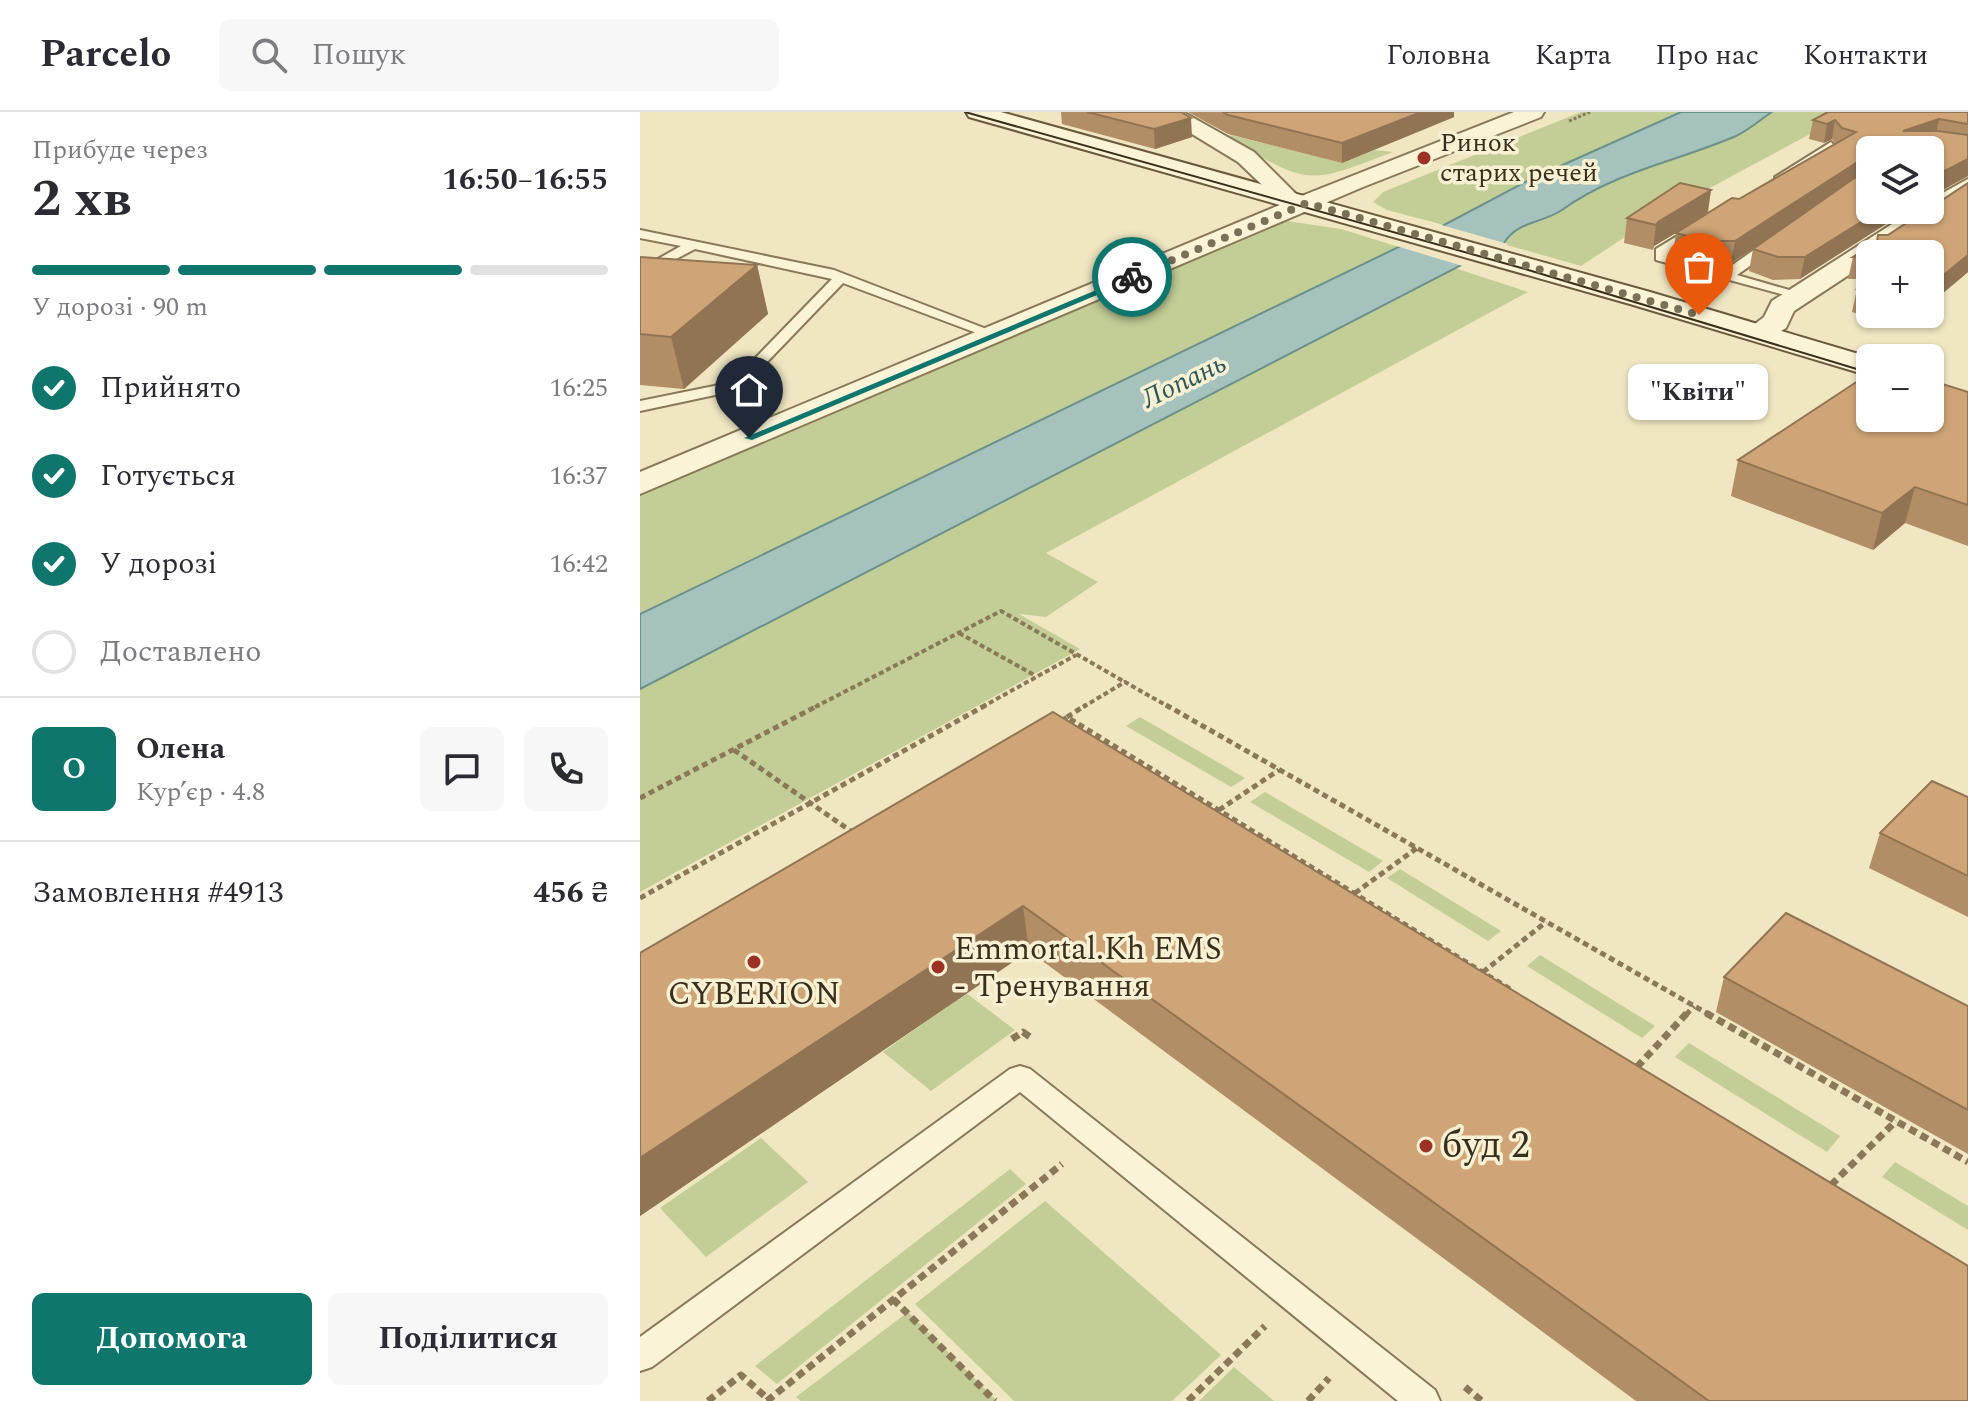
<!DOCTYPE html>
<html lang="uk">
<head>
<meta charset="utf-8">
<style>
  body { margin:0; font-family:Spectral,serif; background:#f7f7f7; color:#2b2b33; height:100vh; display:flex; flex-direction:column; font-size:30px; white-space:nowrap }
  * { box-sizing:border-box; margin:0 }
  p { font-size:26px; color:#7c7c81 }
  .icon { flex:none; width:44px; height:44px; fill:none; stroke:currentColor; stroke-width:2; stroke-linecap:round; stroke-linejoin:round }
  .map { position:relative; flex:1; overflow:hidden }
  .details { display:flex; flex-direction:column; background:#fff; width:640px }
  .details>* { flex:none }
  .tools { position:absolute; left:1216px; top:24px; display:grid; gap:16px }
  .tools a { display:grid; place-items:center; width:88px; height:88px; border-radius:12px; background:#fff; box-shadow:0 2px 6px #0004; font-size:40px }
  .pin { position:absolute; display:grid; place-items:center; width:68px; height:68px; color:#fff; margin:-82px -34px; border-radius:50% 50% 50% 0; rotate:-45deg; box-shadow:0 0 8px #0007 }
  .pin .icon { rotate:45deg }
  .courier { position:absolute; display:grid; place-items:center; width:80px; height:80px; margin:-40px; border:6px solid #0f766e; border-radius:50%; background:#fff; color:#222; box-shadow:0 2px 10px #0007 }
  .bubble { position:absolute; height:56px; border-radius:12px; background:#fff; box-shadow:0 2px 6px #0004; font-size:26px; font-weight:700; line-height:56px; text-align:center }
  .overview em { font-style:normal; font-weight:700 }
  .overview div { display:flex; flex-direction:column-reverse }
  .overview { display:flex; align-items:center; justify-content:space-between; height:136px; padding:0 32px }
  h1 { font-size:52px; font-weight:700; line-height:60px }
  .bar { display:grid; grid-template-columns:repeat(4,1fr); gap:12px 8px; align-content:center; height:96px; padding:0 32px }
  .bar i { height:10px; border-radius:6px; background:#e1e1e2 }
  .bar .on { background:#0f766e }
  .bar p { grid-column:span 4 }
  .line { display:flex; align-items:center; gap:20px; padding:0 32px; border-top:2px solid #e1e1e2 }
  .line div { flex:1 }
  .round { display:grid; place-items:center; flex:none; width:84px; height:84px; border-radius:12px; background:#f7f7f7 }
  ol { padding:0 32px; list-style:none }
  li { display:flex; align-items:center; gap:24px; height:88px }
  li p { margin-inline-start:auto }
  li .icon { padding:8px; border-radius:50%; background:#0f766e; color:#fff; stroke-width:4 }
  li:last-child { color:#7c7c81 }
  li i { width:44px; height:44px; border:4px solid #e1e1e2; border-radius:50% }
  .primary-button { display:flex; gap:16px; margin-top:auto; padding:16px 32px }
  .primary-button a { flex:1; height:92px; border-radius:12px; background:#0f766e; color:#fff; font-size:32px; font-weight:700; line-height:92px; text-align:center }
  .primary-button a+a { background:#f7f7f7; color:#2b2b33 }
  header { display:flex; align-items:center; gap:48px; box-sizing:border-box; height:112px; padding:0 40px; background:#fff; border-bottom:2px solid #e1e1e2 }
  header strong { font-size:38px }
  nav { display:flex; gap:44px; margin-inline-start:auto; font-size:28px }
  .search { width:560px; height:72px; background:#f7f7f7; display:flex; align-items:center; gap:20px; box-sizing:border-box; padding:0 28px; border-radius:12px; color:#7c7c81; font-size:30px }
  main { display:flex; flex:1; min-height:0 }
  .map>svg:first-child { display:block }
  .green { fill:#c2ce96 }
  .water { fill:#a5c2bd; stroke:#6b918b; stroke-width:2 }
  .pier { fill:#f0e7c2 }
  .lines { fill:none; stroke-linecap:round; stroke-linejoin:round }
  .lane-casing { stroke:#8a7859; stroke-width:4 }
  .street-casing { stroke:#8a7859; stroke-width:4 }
  .secondary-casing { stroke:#6c593c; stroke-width:4 }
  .path-far3 { stroke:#8a7859; stroke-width:3; stroke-dasharray:3 2; stroke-linecap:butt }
  .path-far2 { stroke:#8a7859; stroke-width:4; stroke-dasharray:5 3; stroke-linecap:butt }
  .path-far1 { stroke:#8a7859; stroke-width:5; stroke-dasharray:6 4; stroke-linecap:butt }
  .path { stroke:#8a7859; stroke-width:7; stroke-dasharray:8 5; stroke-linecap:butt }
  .lane { fill:#faf3d6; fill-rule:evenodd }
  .street { fill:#faf3d6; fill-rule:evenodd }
  .secondary { fill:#faf3d6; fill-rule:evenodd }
  .tram { stroke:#3a2e1d; stroke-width:2 }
  .wall { fill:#b28e66 }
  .shaded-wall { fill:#917453 }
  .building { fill:#cfa577; stroke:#917453; stroke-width:2 }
  .route { fill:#0f766e }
  .done { stroke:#7a6f57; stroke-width:8; stroke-dasharray:0 14.4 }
  .poi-dot { fill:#9c3226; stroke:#f7f0d2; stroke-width:3 }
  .labels { text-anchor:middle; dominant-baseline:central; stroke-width:7; stroke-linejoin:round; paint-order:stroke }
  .far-poi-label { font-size:26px; fill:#3a2e1d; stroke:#f7f0d2; text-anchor:start }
  .far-water-label { font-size:28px; font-style:italic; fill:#2c585a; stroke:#f7f0d2 }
  .poi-label { font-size:32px; fill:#3a2e1d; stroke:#f7f0d2; text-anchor:start }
  .near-poi-label { font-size:38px; fill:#3a2e1d; stroke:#f7f0d2; text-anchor:start }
</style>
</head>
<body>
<header>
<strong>Parcelo</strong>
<div class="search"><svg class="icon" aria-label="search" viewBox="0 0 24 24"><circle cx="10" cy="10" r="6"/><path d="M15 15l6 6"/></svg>Пошук</div>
<nav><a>Головна</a><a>Карта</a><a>Про нас</a><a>Контакти</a></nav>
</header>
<main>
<section class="details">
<div class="overview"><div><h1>2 хв</h1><p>Прибуде через</p></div><em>16:50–16:55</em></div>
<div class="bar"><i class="on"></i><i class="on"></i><i class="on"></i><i></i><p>У дорозі · 90 m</p></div>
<ol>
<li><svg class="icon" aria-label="check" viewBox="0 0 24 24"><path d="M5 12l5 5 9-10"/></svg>Прийнято<p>16:25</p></li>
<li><svg class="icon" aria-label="check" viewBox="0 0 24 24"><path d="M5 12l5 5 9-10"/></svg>Готується<p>16:37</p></li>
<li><svg class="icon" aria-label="check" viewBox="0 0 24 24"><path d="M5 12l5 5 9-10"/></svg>У дорозі<p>16:42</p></li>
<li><i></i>Доставлено</li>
</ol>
<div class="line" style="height:144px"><b class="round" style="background:#0f766e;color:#fff">О</b><div><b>Олена</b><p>Кур’єр · 4.8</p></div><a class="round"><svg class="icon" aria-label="chat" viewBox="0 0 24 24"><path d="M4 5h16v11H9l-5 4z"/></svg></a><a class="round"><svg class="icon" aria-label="phone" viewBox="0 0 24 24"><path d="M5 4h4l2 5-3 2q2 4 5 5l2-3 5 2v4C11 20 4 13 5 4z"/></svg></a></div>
<div class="line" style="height:104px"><div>Замовлення #4913</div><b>456 ₴</b></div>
<div class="primary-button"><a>Допомога</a><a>Поділитися</a></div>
</section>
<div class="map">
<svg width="1328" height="1289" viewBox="0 0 1328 1289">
  <rect width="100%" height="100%" fill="#f0e7c2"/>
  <!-- green -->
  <g class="green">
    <path d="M941,0H1041L889,68L804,113L747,98L733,90L743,80Z"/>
    <path d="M1132,0H1211L1014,106L941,154L860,131L880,115L921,99L933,87L992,60L1099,23Z"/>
    <path d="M591,23L702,51L735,38L753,40C667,73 669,74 589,26Z"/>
    <path d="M647,109L701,117L759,135L0,502V383L612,120Z"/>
    <path d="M815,156L888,180L406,441L458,470L406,505L379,502L440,537L0,780V577Z"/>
    <path d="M500,605L605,666L591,675L486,614Z"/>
    <path d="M625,680L743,749L729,760L610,690Z"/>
    <path d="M760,757L861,819L848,829L747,766Z"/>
    <path d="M900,843L1015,914L1002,926L887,854Z"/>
    <path d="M326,881L375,918L291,979L243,940Z"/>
    <path d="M1049,931L1200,1024L1187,1040L1035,945Z"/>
    <path d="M121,1026L168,1070L66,1145L20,1096Z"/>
    <path d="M1255,1050L1328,1094V1118L1242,1065Z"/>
    <path d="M370,1057L386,1072L137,1272L115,1254Z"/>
    <path d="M405,1089L581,1243L532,1289H374L275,1192Z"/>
    <path d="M268,1200L357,1289H161L156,1285Z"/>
    <path d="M594,1255L634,1289H559Z"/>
  </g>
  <!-- water -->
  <path class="water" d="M1041,0H1132C1121,7 1109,18 1096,24C1038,49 974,60 922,98C903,111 877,109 864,131L0,577V502L804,113L889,68Z"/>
  <!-- pier -->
  <path class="pier" d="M798,112L868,132L826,155L753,133Z"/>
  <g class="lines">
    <!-- lane casing -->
    <g class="lane-casing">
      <g id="lane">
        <path d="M1191,30L1195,35L1145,67L1135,65Z"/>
        <path d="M1057,112L1067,115L1028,143L1084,159L1131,126H1141V132L1097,163L1163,182V188L1016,148V137Z"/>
        <path d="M0,118L194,158L362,223L350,226L203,171L106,272L89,280L0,299V289L79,273L96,266L192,167L55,137L0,166V157L41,134L0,126Z"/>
        <path d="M380,954L390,957L795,1278L800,1289H758L380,980L12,1255L0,1259V1225L370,957Z"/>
      </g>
    </g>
    <!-- street casing -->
    <g class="street-casing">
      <g id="street">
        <path d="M516,0H543L614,40L659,85L874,0H904L901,5L723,75L0,382V360L642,92L598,50Z"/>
        <path d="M1328,67V85L1241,142H1230V149L1154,199L1146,216L1128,227H1108L1103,221L1124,205L1132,189L1274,98H1290V88Z"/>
      </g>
    </g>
    <!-- secondary casing -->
    <g class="secondary-casing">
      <path id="secondary" d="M326,0H361L1010,180L1232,246L1230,264L990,192L329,5Z"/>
    </g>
    <!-- path-far3 -->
    <path class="path-far3" d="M929,9L950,0"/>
    <!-- path-far2 -->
    <g class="path-far2">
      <path d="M319,521L396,564"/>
      <path d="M175,595L361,499L485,570"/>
      <path d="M342,595L436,543"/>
      <path d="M443,595L485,570L529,595"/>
    </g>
    <!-- path-far1 -->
    <g class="path-far1">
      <path d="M526,593L1070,903"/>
      <path d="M427,605L446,593"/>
      <path d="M422,609L427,605L870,877"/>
      <path d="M94,638L215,722"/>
      <path d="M0,686L179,593"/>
      <path d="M579,698L639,658"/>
      <path d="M715,781L777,736"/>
      <path d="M0,786L346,593"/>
      <path d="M843,860L906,810"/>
      <path d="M1046,903L1054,894"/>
    </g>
    <!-- path -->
    <g class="path">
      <path d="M1066,901L1328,1050"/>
      <path d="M372,927L383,920L393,927"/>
      <path d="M997,955L1047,901"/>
      <path d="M1191,1073L1256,1009"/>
      <path d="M253,1187L355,1289"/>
      <path d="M825,1275L842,1289"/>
      <path d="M68,1289L101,1263L129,1288"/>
      <path d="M127,1289L422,1052"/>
      <path d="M548,1289L625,1214"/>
      <path d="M668,1289L689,1266"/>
    </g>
    <!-- lane -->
    <use href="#lane" class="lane"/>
    <!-- street -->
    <use href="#street" class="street"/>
    <!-- secondary -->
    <use href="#secondary" class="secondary"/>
    <!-- tram -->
    <path class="tram" d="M325,0L885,157L1230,261"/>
  </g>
  <!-- wall -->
  <g class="wall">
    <path d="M421,0H541L552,25L515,37L422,12Z"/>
    <path d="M548,0H814V5L702,51L588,22Z"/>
    <path d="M1328,0V64L1290,85V38H1230L1160,167L1133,168L1109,159L1113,137L1091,151H1062L1033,142L1036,121L1014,134L1013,138L984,131L987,106L1071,78L1068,101L1099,87L1195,32L1192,27L1184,31L1169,27L1173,8Z"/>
    <path d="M1328,71V160L1290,192V142H1230V202H1279L1263,215L1212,200L1217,177L1230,167H1208L1213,145Z"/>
    <path d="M0,145L117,153L128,202L44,277L0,273Z"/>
    <path d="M1328,280V434L1265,411L1233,438L1091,384L1098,348Z"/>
    <path d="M413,600L1328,1289H996L389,839L0,1104V841Z"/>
    <path d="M1328,685V805L1229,756L1240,721Z"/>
    <path d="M1084,865L1328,894V1042L1076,900Z"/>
  </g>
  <!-- shaded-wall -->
  <g class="shaded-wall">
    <path d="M781,0H814V5L702,51V31Z"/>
    <path d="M551,6L552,25L515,37L514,17Z"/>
    <path d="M1299,7L1295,26L1263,19Z"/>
    <path d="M1195,8L1192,27L1184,31L1187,12Z"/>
    <path d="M1230,42V60L1091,151L1095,129Z"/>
    <path d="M1328,47V64L1290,85L1293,65Z"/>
    <path d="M1071,78L1067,102L1014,134L1013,138L1016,113L1018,110Z"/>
    <path d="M1240,98H1268L1160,167L1165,145Z"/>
    <path d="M1328,143V160L1290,192V174Z"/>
    <path d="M117,153L128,202L44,277L31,225Z"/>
    <path d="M1266,202H1279L1263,215Z"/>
    <path d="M1275,375L1265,411L1233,438L1242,401Z"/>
    <path d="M383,794L389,839L0,1104V1046Z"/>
  </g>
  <!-- building -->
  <g class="building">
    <path d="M447,0H541L551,6L514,17Z"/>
    <path d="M583,0H781L702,31L588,3Z"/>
    <path d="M1188,0H1328V12L1299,7L1263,19H1298L1328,23V47L1293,65L1292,74H1290V38H1230V42L1095,129H1066L1036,121L1092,86L1099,87L1216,20L1202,16L1195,8L1187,12L1173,8Z"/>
    <path d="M1230,55V98H1240L1165,145H1138L1113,137Z"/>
    <path d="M1040,71L1071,78L1018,110L1016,113L987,106Z"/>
    <path d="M1328,71V143L1290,174V142H1230V145H1213L1237,130L1238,123H1248L1286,98H1290V96Z"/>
    <path d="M0,145L117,153L31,225L0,222Z"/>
    <path d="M1230,167V181L1217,177Z"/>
    <path d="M1230,261V306H1290V268L1328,280V393L1275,375L1242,401L1098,348Z"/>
    <path d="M413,600L1328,1154V1289H1069L383,794L0,1046V841Z"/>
    <path d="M1292,669L1328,685V764L1240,721Z"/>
    <path d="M1146,801L1328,894V998L1084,865Z"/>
  </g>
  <!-- route -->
  <path class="route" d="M492,163L495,167L112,328L104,326Z"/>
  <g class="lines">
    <!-- done -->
    <path class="done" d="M492,165L667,91L1059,203"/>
  </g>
  <!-- markers -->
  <g class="poi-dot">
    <circle cx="784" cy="46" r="8"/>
    <circle cx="114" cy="850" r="8"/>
    <circle cx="298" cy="855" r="8"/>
    <circle cx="786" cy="1034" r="8"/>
  </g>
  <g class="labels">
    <!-- far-poi labels -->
    <g class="far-poi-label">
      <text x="800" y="31">Ринок<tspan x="800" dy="30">старих речей</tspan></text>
    </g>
    <!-- far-water labels -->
    <g class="far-water-label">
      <text transform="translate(544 269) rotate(-26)">Лопань</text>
    </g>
    <!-- poi labels -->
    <g class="poi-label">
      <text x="314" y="837">Emmortal.Kh EMS<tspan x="314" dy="37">- Тренування</tspan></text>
      <text x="114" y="882" text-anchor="middle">CYBERION</text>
    </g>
    <!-- near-poi labels -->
    <g class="near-poi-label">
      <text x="802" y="1034">буд 2</text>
    </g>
  </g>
</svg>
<div class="tools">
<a><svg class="icon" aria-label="layers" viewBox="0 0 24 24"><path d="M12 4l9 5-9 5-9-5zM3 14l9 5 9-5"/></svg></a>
<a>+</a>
<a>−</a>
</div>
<div class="pin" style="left:1059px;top:203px;background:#ea580c"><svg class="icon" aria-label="bag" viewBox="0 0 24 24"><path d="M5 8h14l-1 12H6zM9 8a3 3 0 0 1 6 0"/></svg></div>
<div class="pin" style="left:109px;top:326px;background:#1f2937"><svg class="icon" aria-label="home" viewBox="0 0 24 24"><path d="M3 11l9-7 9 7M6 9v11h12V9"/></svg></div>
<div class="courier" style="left:492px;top:165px"><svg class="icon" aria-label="bike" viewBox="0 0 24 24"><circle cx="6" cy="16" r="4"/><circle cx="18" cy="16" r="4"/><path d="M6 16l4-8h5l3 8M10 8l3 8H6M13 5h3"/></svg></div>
<div class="bubble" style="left:988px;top:252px;width:140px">&quot;Квіти&quot;</div>
</div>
</main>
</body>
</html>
